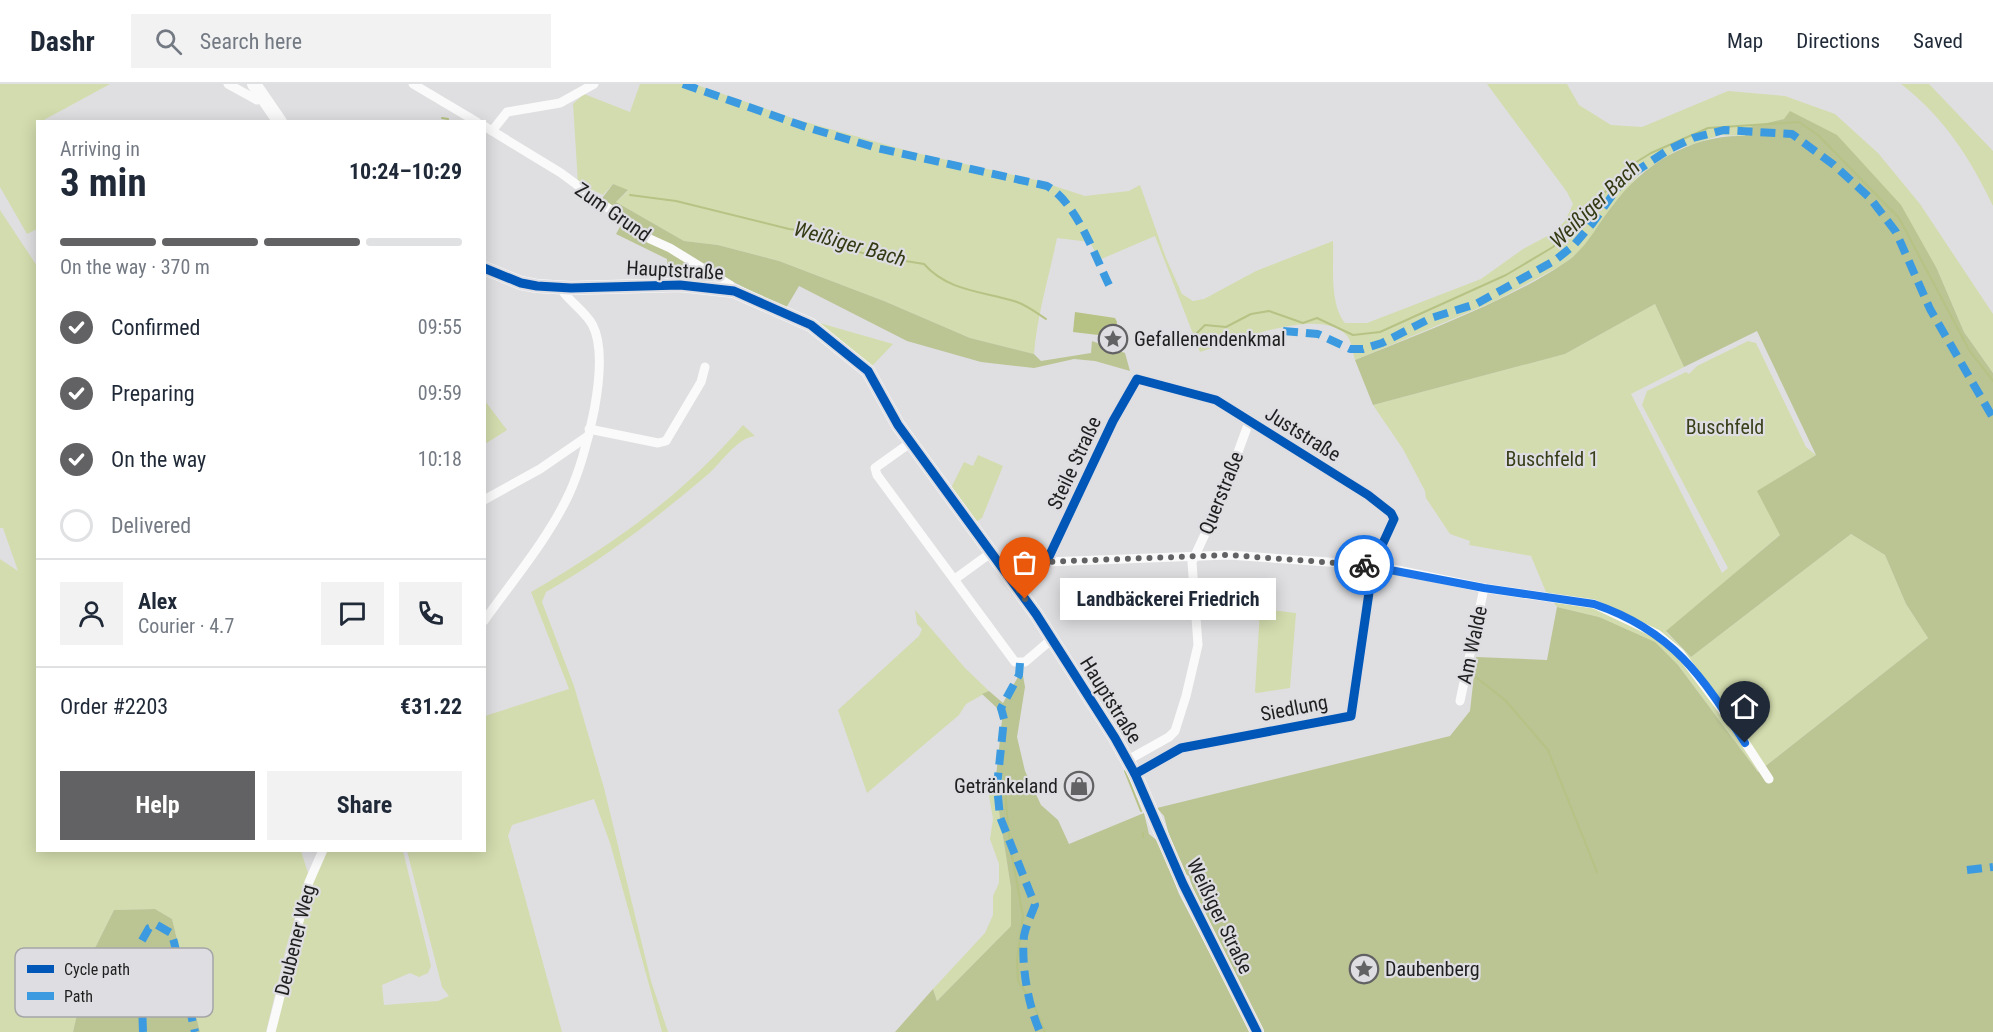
<!DOCTYPE html>
<html lang="en">
<head>
<meta charset="utf-8">
<style>
  body { margin:0; font-family:"Roboto Condensed",sans-serif; background:#f2f2f3; color:#1f2937; height:100vh; display:flex; flex-direction:column; font-size:22px; white-space:nowrap }
  * { box-sizing:border-box; margin:0 }
  p { font-size:20px; color:#747a83 }
  .icon { flex:none; width:33px; height:33px; fill:none; stroke:currentColor; stroke-width:2; stroke-linecap:round; stroke-linejoin:round }
  .map { position:relative; flex:1; overflow:hidden }
  .panel { position:absolute; left:36px; top:36px; width:450px; height:732px; display:flex; flex-direction:column; background:#fff; border-radius:0px; box-shadow:0 3px 15px #0003 }
  .panel>* { flex:none }
  .pin { position:absolute; display:grid; place-items:center; width:51px; height:51px; color:#fff; margin:-62px -26px; border-radius:50% 50% 50% 0; rotate:-45deg; box-shadow:0 0 6px #0007 }
  .pin .icon { rotate:45deg }
  .courier { position:absolute; display:grid; place-items:center; width:60px; height:60px; margin:-30px; border:4px solid #1a73e8; border-radius:50%; background:#fff; color:#222; box-shadow:0 2px 8px #0007 }
  .bubble { position:absolute; height:42px; border-radius:0px; background:#fff; box-shadow:0 3px 15px #0003; font-size:20px; font-weight:700; line-height:42px; text-align:center }
  .overview em { font-style:normal; font-weight:700 }
  .overview div { display:flex; flex-direction:column-reverse }
  .overview { display:flex; align-items:center; justify-content:space-between; height:102px; padding:0 24px }
  h1 { font-size:39px; font-weight:700; line-height:45px }
  .bar { display:grid; grid-template-columns:repeat(4,1fr); gap:9px 6px; align-content:center; height:72px; padding:0 24px }
  .bar i { height:8px; border-radius:4px; background:#e0e1e3 }
  .bar .selected { background:#626264 }
  .bar p { grid-column:span 4 }
  .line { display:flex; align-items:center; gap:15px; padding:0 24px; border-top:2px solid #e0e1e3 }
  .line div { flex:1 }
  .round { display:grid; place-items:center; flex:none; width:63px; height:63px; border-radius:0px; background:#f2f2f3 }
  ol { padding:0 24px; list-style:none }
  li { display:flex; align-items:center; gap:18px; height:66px }
  li p { margin-inline-start:auto }
  li .icon { padding:6px; border-radius:50%; background:#626264; color:#fff; stroke-width:4 }
  li:last-child { color:#747a83 }
  li i { width:33px; height:33px; border:3px solid #e0e1e3; border-radius:50% }
  .button { display:flex; gap:12px; margin-top:auto; padding:12px 24px }
  .button a { flex:1; height:69px; border-radius:0px; background:#626264; color:#fff; font-size:24px; font-weight:700; line-height:69px; text-align:center }
  .button a+a { background:#f2f2f3; color:#1f2937 }
  header { display:flex; align-items:center; gap:36px; box-sizing:border-box; height:84px; padding:0 30px; background:#fff; border-bottom:2px solid #e0e1e3 }
  header strong { font-size:28px }
  nav { display:flex; gap:33px; margin-inline-start:auto; font-size:21px }
  .search { width:420px; height:54px; background:#f2f2f3; display:flex; align-items:center; gap:15px; box-sizing:border-box; padding:0 21px; border-radius:0px; color:#747a83; font-size:22px }
  .map>svg:first-child { display:block }
  .green { fill:#d3dcae }
  .forest { fill:#bbc493 }
  .water { fill:#b7c285 }
  .lines { fill:none; stroke-linecap:round; stroke-linejoin:round }
  .stream { stroke:#b7c285; stroke-width:2 }
  .street { stroke:#fafafa; stroke-width:9 }
  .secondary { stroke:#fafafa; stroke-width:14 }
  .quiet { stroke:#3c9be0; stroke-width:8; stroke-dasharray:15 8; stroke-linecap:butt }
  .cycleway-casing { stroke:#dedee2; stroke-width:13 }
  .cycleway { stroke:#0057b8; stroke-width:9 }
  .done { stroke:#626264; stroke-width:6; stroke-dasharray:0 10.8 }
  .route { stroke:#1a73e8; stroke-width:8 }
  .labels { text-anchor:middle; dominant-baseline:central; stroke-width:4.5; stroke-linejoin:round; paint-order:stroke }
  .street-label { font-size:20px; fill:#1f1f20; stroke:#dedee2 }
  .poi-label { font-size:20px; fill:#1f1f20; stroke:#dedee2; text-anchor:start }
  .park-label { font-size:20px; fill:#393f19; stroke:#dedee2 }
  .water-label { font-size:21px; font-style:italic; fill:#343a14; stroke:#dedee2 }
  .key { fill:#dedee2; stroke:#a5a5a8; stroke-width:1.5 }
  .key-label { font-size:16px; fill:#1f1f20 }
</style>
</head>
<body>
<header>
<strong>Dashr</strong>
<div class="search"><svg class="icon" aria-label="search" viewBox="0 0 24 24"><circle cx="10" cy="10" r="6"/><path d="M15 15l6 6"/></svg>Search here</div>
<nav><a>Map</a><a>Directions</a><a>Saved</a></nav>
</header>
<div class="map">
<svg width="1993" height="948" viewBox="0 0 1993 948">
  <rect width="100%" height="100%" fill="#dfdfe1"/>
  <!-- green -->
  <g class="green">
    <path d="M0,0H110L42,37L38,38L37,145L27,150L0,103Z"/>
    <path d="M640,0H694L795,35L912,68L1036,96L1085,112L1129,107L1140,101L1166,174L1182,210L1193,217L1204,215L1256,187L1333,157C1334,181 1329,219 1345,239H1367L1481,195L1523,165L1553,149L1565,137L1573,120L1567,108L1487,0H1567L1579,21L1611,41L1642,43L1728,7L1785,12L1835,30L1878,69L1920,120L1993,230V289L1964,248L1937,185L1784,35L1746,52L1721,51L1678,65L1640,90L1613,121L1589,159L1564,180L1493,218L1355,276C1353,269 1352,259 1348,253C1323,220 1233,258 1200,268L1155,152L1099,176L1090,158L1057,154C1049,193 1037,231 1034,270L970,254L884,217L779,177L718,161L684,157L616,118L628,107L613,100L603,111L578,99L573,20L584,10L630,28Z"/>
    <path d="M1901,0H1929L1993,67V122C1970,74 1944,33 1901,0Z"/>
    <path d="M0,126L37,182L38,766L301,767L308,789L286,864L266,948H200L172,835L155,825L114,826L90,874L73,948H0V475L18,487L3,444H0Z"/>
    <path d="M1655,220L1684,283L1631,310L1722,489L1728,484L1642,321L1647,307L1686,288L1689,290L1697,282L1748,257L1756,259L1806,363L1816,371L1758,407L1781,450L1666,548L1691,573L1851,450L1885,471L1906,520L1928,554L1758,688L1678,581L1599,533L1557,523L1546,508L1531,472L1469,461L1470,457L1450,450L1426,414L1425,407L1403,365L1373,321L1565,270Z"/>
    <path d="M816,238L893,260L871,283Z"/>
    <path d="M485,317L507,346L485,360H484Z"/>
    <path d="M743,341L755,352C736,354 720,381 706,392C655,435 604,475 546,508L542,518L574,602L604,704L651,897L668,948H662L610,759L594,715L512,741L508,752L562,948H274L310,804L326,767H403L431,882L428,889L419,893L410,889L382,901L384,921L438,917L449,912L442,903L407,767L484,766L485,632L569,605L531,508C612,461 682,412 743,341Z"/>
    <path d="M978,371L1003,382L982,434L976,438L951,404L964,378L973,382Z"/>
    <path d="M1260,525L1296,529L1290,604L1257,609L1255,608Z"/>
    <path d="M915,526L965,584L989,607L966,620L959,631L867,709L838,626L919,552L922,545L917,540Z"/>
    <path d="M995,702L1011,804V842L937,917L933,905L985,849L993,831V812L999,799V780L990,755L993,735L989,712Z"/>
  </g>
  <!-- forest -->
  <g class="forest">
    <path d="M1790,27L1837,51L1901,121L1937,185L1964,248L1993,289V948H1264L1195,812L1189,792L1185,790L1169,751L1164,732L1157,724L1450,652L1470,627L1476,573L1547,576L1557,523L1599,533L1655,558L1678,581L1758,688L1928,554L1906,520L1885,471L1851,450L1691,573L1666,547L1780,451L1757,407L1816,371L1757,247L1684,283L1655,220L1565,270L1373,321L1355,276C1421,249 1504,219 1563,180C1587,165 1596,142 1613,121C1644,79 1693,50 1745,52V44L1784,35Z"/>
    <path d="M613,100L628,106L616,118L684,157L718,161L779,177L884,217L970,254L1034,270L1041,277L1091,269L1092,257L1125,269L1130,287L1095,277L1074,275L1034,284L981,278L907,257L799,202L786,224C721,194 659,157 600,117Z"/>
    <path d="M621,141L670,167L710,193L709,196L696,198L675,196L668,186L667,175L616,150Z"/>
    <path d="M1022,586L1025,603L1017,653L1025,687L1041,721L1058,736L1069,760L1144,729L1149,750L1159,758L1179,810L1251,948H895L933,905L937,917L1011,842V804L995,702L1002,636L996,623L982,610L989,607L1003,619Z"/>
    <path d="M155,825L172,835L200,948H73L90,874L114,826Z"/>
  </g>
  <!-- water -->
  <path class="water" d="M1075,228L1115,234L1117,238L1115,253L1073,248Z"/>
  <g class="lines">
    <!-- stream -->
    <g class="stream">
      <path d="M442,34L448,35"/>
      <path d="M630,111L676,117L789,145L809,147L821,156L869,171L924,180C948,207 981,207 1014,217C1025,220 1037,229 1046,235"/>
      <path d="M1197,249L1205,241L1226,243L1251,230L1269,227L1303,239L1317,234L1353,251L1380,248L1506,191L1553,163L1630,82L1651,69L1708,44L1799,38L1818,51L1899,134L1969,266L1993,297"/>
      <path d="M1476,593L1506,617L1548,666L1597,788"/>
      <path d="M1125,687L1141,727"/>
      <path d="M1004,697L1010,761L1023,832L1017,876L1018,897L1034,921L1045,948"/>
      <path d="M1143,753V749"/>
    </g>
    <!-- street -->
    <g class="street">
      <path d="M228,0L257,16L262,11"/>
      <path d="M413,0L477,38"/>
      <path d="M484,42L561,89L650,155L670,164L730,201L734,207"/>
      <path d="M492,47L507,28L560,19L594,0"/>
      <path d="M589,345L658,359L666,357L701,298L705,283"/>
      <path d="M910,359L875,384L877,391L1015,578H1025L1052,555"/>
      <path d="M484,416L540,385L588,352"/>
      <path d="M1046,479L1113,337L1137,295L1216,316L1368,411L1391,429L1394,435L1373,481L1351,632L1181,664L1135,690"/>
      <path d="M1004,485L1019,479L1228,471L1328,478L1373,481L1484,504L1594,520L1657,550L1680,569L1735,643L1769,695"/>
      <path d="M955,495L992,468"/>
      <path d="M484,537C513,496 548,455 569,410C586,374 612,276 592,240C585,228 573,220 564,209L565,204"/>
      <path d="M1460,617L1484,504"/>
      <path d="M1169,653L1175,647L1186,612L1198,561L1192,478L1219,420L1249,338"/>
      <path d="M1128,676L1169,653"/>
      <path d="M271,948L309,798L323,766"/>
    </g>
    <!-- secondary -->
    <g class="secondary">
      <path d="M254,0L280,38"/>
      <path d="M484,184L521,199L537,202L571,204L680,201L734,207L811,241L868,287L898,341L1036,530L1115,654L1135,690L1183,800L1257,948"/>
    </g>
    <!-- quiet -->
    <g class="quiet">
      <path d="M683,0L809,44L877,64L1047,102C1076,118 1095,172 1109,201"/>
      <path d="M1283,247L1318,250L1350,265H1363L1382,259L1431,234L1476,220L1554,177L1573,162L1592,140L1623,96L1668,66L1693,54L1724,46L1792,50L1834,81L1870,114L1896,148L1930,225L1993,334"/>
      <path d="M1020,579L1019,591L1001,624L1004,635L997,702L1000,733L1035,821C1031,831 1026,842 1024,852C1021,881 1028,921 1040,948"/>
      <path d="M1967,786L1993,783"/>
      <path d="M143,948L140,860L149,844L157,841L171,849L174,858L195,948"/>
    </g>
    <!-- cycleway casing -->
    <g class="cycleway-casing">
      <g id="cycleway">
        <path d="M484,184L521,199L537,202L571,204L680,201L734,207L811,241L868,287L898,341L1036,530L1115,654L1135,690L1183,800L1257,948"/>
        <path d="M1046,479L1113,337L1137,295L1216,316L1368,411L1391,429L1394,435L1373,481L1351,632L1181,664L1135,690"/>
      </g>
    </g>
    <!-- cycleway -->
    <use href="#cycleway" class="cycleway"/>
  </g>
  <g class="lines">
    <!-- done -->
    <path class="done" d="M1025,515L1004,485L1016,479L1228,471L1364,481"/>
    <!-- route -->
    <path class="route" d="M1364,481L1484,504L1594,520C1673,547 1702,592 1745,659"/>
  </g>
  <!-- icons -->
  <defs>
    <g id="sight-ring" transform="scale(1.5)"><circle r="9.5" fill="#dedee2" stroke="#626264" stroke-width="1.5"/><path d="M0-6L1.8-2.2L6-1.7L2.9 1.2L3.7 5.4L0 3.3L-3.7 5.4L-2.9 1.2L-6-1.7L-1.8-2.2Z" fill="#626264"/></g>
    <g id="shop-ring" transform="scale(1.5)"><circle r="9.5" fill="#dedee2" stroke="#626264" stroke-width="1.5"/><path d="M-5-2.5h2.3a2.7 3.5 0 0 1 5.4 0H5L5.5 6h-11ZM-1.5-2.5h3a1.5 2.3 0 0 0-3 0Z" fill="#626264"/></g>
  </defs>
  <g fill-rule="evenodd">
    <use href="#sight-ring" x="1113" y="255"/>
    <use href="#shop-ring" x="1079" y="702"/>
    <use href="#sight-ring" x="1364" y="885"/>
  </g>
  <g class="labels">
    <!-- street labels -->
    <g class="street-label">
      <text transform="translate(613 128) rotate(35)">Zum Grund</text>
      <text transform="translate(675 186) rotate(3)">Hauptstraße</text>
      <text transform="translate(1303 350) rotate(32)">Juststraße</text>
      <text transform="translate(1074 379) rotate(-65)">Steile Straße</text>
      <text transform="translate(1221 409) rotate(-68)">Querstraße</text>
      <text transform="translate(1472 561) rotate(-78)">Am Walde</text>
      <text transform="translate(1111 616) rotate(58)">Hauptstraße</text>
      <text transform="translate(1294 624) rotate(-11)">Siedlung</text>
      <text transform="translate(1220 832) rotate(64)">Weißiger Straße</text>
      <text transform="translate(295 856) rotate(-76)">Deubener Weg</text>
    </g>
    <!-- poi labels -->
    <g class="poi-label">
      <text x="1134" y="255">Gefallenendenkmal</text>
      <text x="1058" y="702" text-anchor="end">Getränkeland</text>
      <text x="1385" y="885">Daubenberg</text>
    </g>
    <!-- park labels -->
    <g class="park-label">
      <text x="1725" y="343">Buschfeld</text>
      <text x="1552" y="375">Buschfeld 1</text>
    </g>
    <!-- water labels -->
    <g class="water-label">
      <text transform="translate(1595 120) rotate(-44)">Weißiger Bach</text>
      <text transform="translate(850 160) rotate(16)">Weißiger Bach</text>
    </g>
  </g>
  <!-- legend -->
  <rect x="15" y="864" width="198" height="69" rx="9" class="key"/>
  <rect x="27" y="881" width="27" height="8" fill="#0057b8"/>
  <rect x="27" y="908" width="27" height="8" fill="#3c9be0"/>
  <g class="key-label">
    <text x="64" y="891">Cycle path</text>
    <text x="64" y="918">Path</text>
  </g>
</svg>
<div class="pin" style="left:1025px;top:515px;background:#ea580c"><svg class="icon" aria-label="bag" viewBox="0 0 24 24"><path d="M5 8h14l-1 12H6zM9 8a3 3 0 0 1 6 0"/></svg></div>
<div class="pin" style="left:1745px;top:659px;background:#1f2937"><svg class="icon" aria-label="home" viewBox="0 0 24 24"><path d="M3 11l9-7 9 7M6 9v11h12V9"/></svg></div>
<div class="courier" style="left:1364px;top:481px"><svg class="icon" aria-label="bike" viewBox="0 0 24 24"><circle cx="6" cy="16" r="4"/><circle cx="18" cy="16" r="4"/><path d="M6 16l4-8h5l3 8M10 8l3 8H6M13 5h3"/></svg></div>
<div class="bubble" style="left:1060px;top:494px;width:216px">Landbäckerei Friedrich</div>
<section class="panel">
<div class="overview"><div><h1>3 min</h1><p>Arriving in</p></div><em>10:24–10:29</em></div>
<div class="bar"><i class="selected"></i><i class="selected"></i><i class="selected"></i><i></i><p>On the way · 370 m</p></div>
<ol>
<li><svg class="icon" aria-label="check" viewBox="0 0 24 24"><path d="M5 12l5 5 9-10"/></svg>Confirmed<p>09:55</p></li>
<li><svg class="icon" aria-label="check" viewBox="0 0 24 24"><path d="M5 12l5 5 9-10"/></svg>Preparing<p>09:59</p></li>
<li><svg class="icon" aria-label="check" viewBox="0 0 24 24"><path d="M5 12l5 5 9-10"/></svg>On the way<p>10:18</p></li>
<li><i></i>Delivered</li>
</ol>
<div class="line" style="height:108px"><a class="round"><svg class="icon" aria-label="person" viewBox="0 0 24 24"><circle cx="12" cy="8" r="4"/><path d="M4 21q1-7 8-7t8 7"/></svg></a><div><b>Alex</b><p>Courier · 4.7</p></div><a class="round"><svg class="icon" aria-label="chat" viewBox="0 0 24 24"><path d="M4 5h16v11H9l-5 4z"/></svg></a><a class="round"><svg class="icon" aria-label="phone" viewBox="0 0 24 24"><path d="M5 4h4l2 5-3 2q2 4 5 5l2-3 5 2v4C11 20 4 13 5 4z"/></svg></a></div>
<div class="line" style="height:78px"><div>Order #2203</div><b>€31.22</b></div>
<div class="button"><a>Help</a><a>Share</a></div>
</section>
</div>
</body>
</html>
